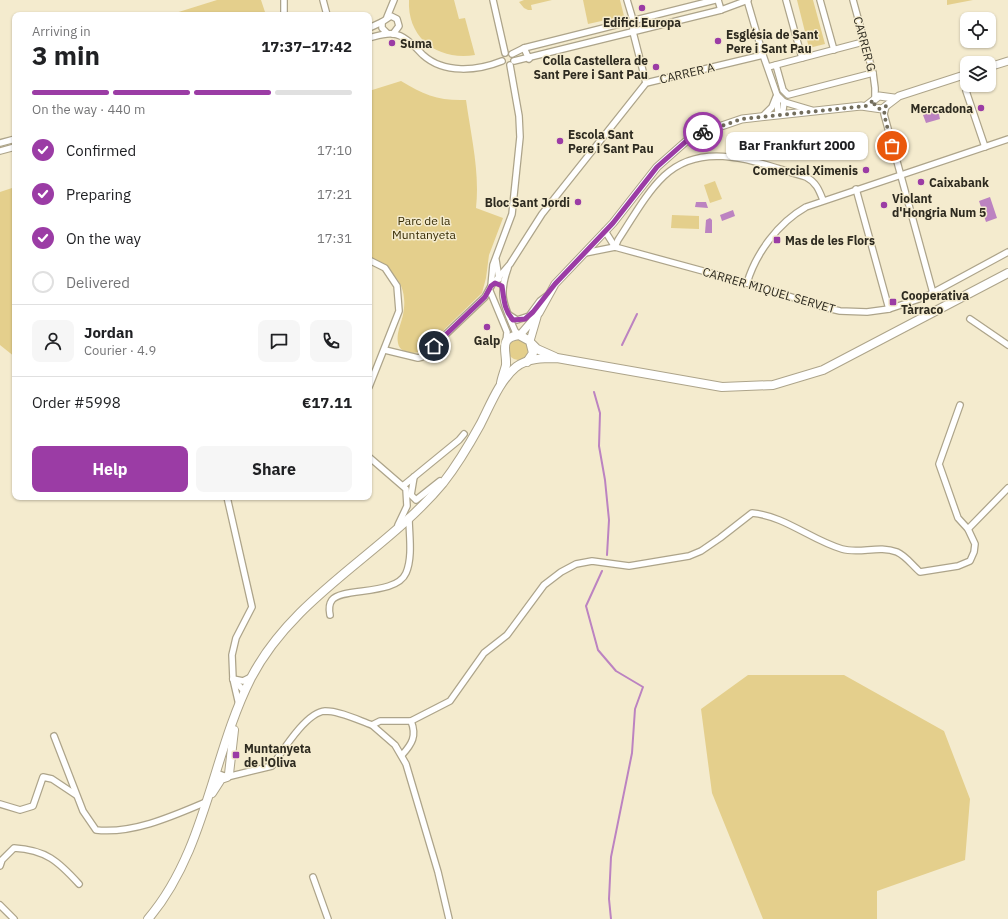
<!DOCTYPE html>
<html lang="en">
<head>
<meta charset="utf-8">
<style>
  body { margin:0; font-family:"IBM Plex Sans",sans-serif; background:#f6f6f6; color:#202124; height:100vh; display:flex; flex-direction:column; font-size:15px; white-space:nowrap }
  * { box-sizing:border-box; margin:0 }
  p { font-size:13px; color:#757577 }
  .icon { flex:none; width:22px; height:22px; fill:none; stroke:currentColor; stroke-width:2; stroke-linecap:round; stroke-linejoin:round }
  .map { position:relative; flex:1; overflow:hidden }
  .side { position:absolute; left:12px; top:12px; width:360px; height:488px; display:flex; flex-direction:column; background:#fff; border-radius:8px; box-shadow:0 1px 3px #0004 }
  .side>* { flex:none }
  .buttons { position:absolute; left:960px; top:12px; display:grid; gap:8px }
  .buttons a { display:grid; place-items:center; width:36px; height:36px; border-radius:8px; background:#fff; box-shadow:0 1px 3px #0004; font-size:20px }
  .pin { position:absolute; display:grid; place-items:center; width:34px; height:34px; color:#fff; margin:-17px; border:2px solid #fff; border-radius:50%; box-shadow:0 1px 4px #0007 }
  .courier { position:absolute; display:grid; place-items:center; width:40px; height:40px; margin:-20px; border:3px solid #9b3ca5; border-radius:50%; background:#fff; color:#222; box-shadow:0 1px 5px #0007 }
  .bubble { position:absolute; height:28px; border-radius:8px; background:#fff; box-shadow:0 1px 3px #0004; font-size:13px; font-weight:700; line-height:28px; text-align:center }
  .summary em { font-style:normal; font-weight:700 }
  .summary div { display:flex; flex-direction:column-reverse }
  .summary { display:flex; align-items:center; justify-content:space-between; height:68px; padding:0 20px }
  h1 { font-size:26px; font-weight:700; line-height:30px }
  .bar { display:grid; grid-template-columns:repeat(4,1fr); gap:6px 4px; align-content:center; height:48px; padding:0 20px }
  .bar i { height:5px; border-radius:3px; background:#e0e0e0 }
  .bar .active { background:#9b3ca5 }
  .bar p { grid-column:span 4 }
  .line { display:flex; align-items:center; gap:10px; padding:0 20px; border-top:1px solid #e0e0e0 }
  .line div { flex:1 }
  .round { display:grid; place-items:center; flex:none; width:42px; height:42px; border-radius:8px; background:#f6f6f6 }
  ol { padding:0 20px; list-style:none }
  li { display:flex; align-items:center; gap:12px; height:44px }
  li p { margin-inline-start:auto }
  li .icon { padding:4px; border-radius:50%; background:#9b3ca5; color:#fff; stroke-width:4 }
  li:last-child { color:#757577 }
  li i { width:22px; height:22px; border:2px solid #e0e0e0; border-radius:50% }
  .action { display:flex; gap:8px; margin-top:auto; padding:8px 20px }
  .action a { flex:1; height:46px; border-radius:8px; background:#9b3ca5; color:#fff; font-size:16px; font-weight:700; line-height:46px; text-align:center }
  .action a+a { background:#f6f6f6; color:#202124 }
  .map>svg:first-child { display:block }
  .green { fill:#e4cf8c }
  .water { fill:#bc83c1 }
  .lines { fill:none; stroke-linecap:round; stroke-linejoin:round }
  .stream { stroke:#bc83c1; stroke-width:2 }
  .minor-casing { stroke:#ada48a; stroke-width:8 }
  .tertiary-casing { stroke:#ada48a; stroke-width:9 }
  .secondary-casing { stroke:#ada48a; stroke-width:10 }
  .minor { stroke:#fff; stroke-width:5.5 }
  .tertiary { stroke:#fff; stroke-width:7 }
  .secondary { stroke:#fff; stroke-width:8 }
  .done { stroke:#736e5d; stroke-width:4; stroke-dasharray:0 7.2 }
  .route { stroke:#9b3ca5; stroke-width:5 }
  .poi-dot { fill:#9b3ca5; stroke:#f4ebce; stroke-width:1.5 }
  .labels { text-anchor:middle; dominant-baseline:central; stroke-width:3; stroke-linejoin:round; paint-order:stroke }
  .poi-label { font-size:12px; font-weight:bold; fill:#2e2b20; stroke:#f4ebce; text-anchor:start }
  .street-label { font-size:12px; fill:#2e2b20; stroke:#f4ebce }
  .park-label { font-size:12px; fill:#362b04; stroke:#f4ebce }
</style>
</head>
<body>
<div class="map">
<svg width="1008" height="919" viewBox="0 0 1008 919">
  <rect width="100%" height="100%" fill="#f4ebce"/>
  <!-- green -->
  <g class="green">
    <path d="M217,0H261L266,15H169Z"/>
    <path d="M409,0H454L459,19L465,18L475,55C439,61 407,39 409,0Z"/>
    <path d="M524,0H552L531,5L532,10H528L524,8L519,2Z"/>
    <path d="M583,0H620L624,16L588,24Z"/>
    <path d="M797,0H813L825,44L809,48Z"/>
    <path d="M947,0H973L947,5Z"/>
    <path d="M401,81C424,95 439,101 466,100C471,136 480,172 476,208L503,218L489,255L486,278L482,293L423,350C415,355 400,354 398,343C396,334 401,324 403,315C409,284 394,271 369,257V91Z"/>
    <path d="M715,181L722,199L710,203L704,185Z"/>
    <path d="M15,187V357L0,345V192Z"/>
    <path d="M672,215L699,216V229L671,228Z"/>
    <circle cx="518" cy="350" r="10"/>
    <path d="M748,675H844L944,731L970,799L965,860L877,891V919H763L712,793L701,709Z"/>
  </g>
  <!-- water -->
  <g class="water">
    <path d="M938,110L940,119L926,123L923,115Z"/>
    <path d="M990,197L997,218L986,222L979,201Z"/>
    <path d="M696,202H706L708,208L695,207Z"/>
    <path d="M733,210L735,216L722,221L720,215Z"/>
    <path d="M710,218L712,220V233H705L706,220Z"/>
  </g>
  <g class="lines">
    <!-- stream -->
    <g class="stream">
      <path d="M622,345L637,314"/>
      <path d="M594,392L600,413L599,446L605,480L609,520L607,555"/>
      <path d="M602,571L586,606L598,650L616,671L643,687L635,709L632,753L611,857L609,899L611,919"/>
    </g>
    <!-- minor casing -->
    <g class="minor-casing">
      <g id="minor">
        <path d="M284,0V15"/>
        <path d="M323,0L327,15"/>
        <path d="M493,0L505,53"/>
        <path d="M627,0L633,20V32L646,83"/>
        <path d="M718,0L721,10L748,0"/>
        <path d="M747,0L763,55L777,95L778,114"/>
        <path d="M786,0L802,58"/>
        <path d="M820,0L834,50"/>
        <path d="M853,0L873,73L875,88V98"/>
        <path d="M387,17L394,0"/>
        <path d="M369,28L382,22"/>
        <path d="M387,33L382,28V22L391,16L397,19L399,26L393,34"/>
        <path d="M369,38C377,36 385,33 393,34C405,35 415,47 423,55C444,74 477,71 502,61"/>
        <path d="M524,48L529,59"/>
        <path d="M512,54L524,48L715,0"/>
        <path d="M514,61L721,10"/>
        <path d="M776,65L783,90L788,95L873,73"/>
        <path d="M768,67L863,42"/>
        <path d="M966,91L985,147"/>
        <path d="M777,95L784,102L811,110"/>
        <path d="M886,106L884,114L933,293"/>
        <path d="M778,114L783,110L784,102"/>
        <path d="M763,116L772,107L776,97"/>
        <path d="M0,143L15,139"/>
        <path d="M0,151L15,147"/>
        <path d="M856,189L889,309"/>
        <path d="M605,231L615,247"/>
        <path d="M615,247L618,240C632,219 646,193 664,176C704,138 761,164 806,177C816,182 819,190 823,200"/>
        <path d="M585,253L615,247L747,283L823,307L840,311L867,312L889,309L925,297L1008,252"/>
        <path d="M369,260L385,268L397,286L399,311L369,387"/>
        <path d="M496,260L499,279"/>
        <path d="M508,268C498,296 504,305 515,331L519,335"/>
        <path d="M747,283C756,253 778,223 806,207L1008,139"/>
        <path d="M491,286L493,265L512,214L520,137L519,116L510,65"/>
        <path d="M490,291L507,332L506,342"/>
        <path d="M509,315L517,320L529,316L540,301L548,295"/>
        <path d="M970,319L1008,345"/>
        <path d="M385,350L418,358L422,357L485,297L491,286L510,264L542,214L646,83L763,55"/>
        <path d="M369,457L406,489L407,506L398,525"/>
        <path d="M414,477L411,495L416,500L440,481"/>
        <path d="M404,485L459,440L464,434"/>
        <path d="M227,497L252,607L236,638L232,655L233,679L239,705"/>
        <path d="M968,529L1008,488"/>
        <path d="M330,615C329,610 329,604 332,600C342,587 396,596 406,573C413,557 409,534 409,517"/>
        <path d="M233,679L243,681L251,677"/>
        <path d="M233,679L245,692"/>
        <path d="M372,725L395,745L406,764L438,872L449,919"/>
        <path d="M54,736L83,811L96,830C133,834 173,816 206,802"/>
        <path d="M402,755C412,744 417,736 411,721"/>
        <path d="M216,773L227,777L272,766C282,752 306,712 325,711C340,711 358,720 372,725L380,721H411L450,701L484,653L507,635L544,585L561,572L576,564L592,561L629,566L689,556L701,551L720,538L752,513C785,516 811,540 842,549C860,554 879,545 897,552C906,556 912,565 920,572L958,566L970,561L974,552L975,544L968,529L958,518L939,464L960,405"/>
        <path d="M0,804L20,810L33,806L43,777L52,779L76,795"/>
        <path d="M0,866L2,860L14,848C46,850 58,861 79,884"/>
        <path d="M313,877L328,919"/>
        <path d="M0,905L14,919"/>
      </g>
    </g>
    <!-- tertiary casing -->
    <g class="tertiary-casing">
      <g id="tertiary">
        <path d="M989,67L1008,61"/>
        <path d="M866,106L879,96L894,98"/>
        <path d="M520,335L539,313L555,284L613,223L657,167L692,136L742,119L861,106L882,109L899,96L967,74"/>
        <path d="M530,341L537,317"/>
      </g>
    </g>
    <!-- secondary casing -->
    <g class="secondary-casing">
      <g id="secondary">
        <path d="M532,344L537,349L555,357"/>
        <path d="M501,383C502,377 505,370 506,365C507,351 498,338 519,335L530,341L533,353L527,362"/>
        <path d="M212,793L221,779L227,777L229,774L234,730"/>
        <path d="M148,919C206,851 212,755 251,678C294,595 385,553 443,483C457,465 469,445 480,425C490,406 499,381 516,367C528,358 543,358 557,358L722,387L773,385L823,370L1008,273"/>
      </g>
    </g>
    <!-- minor -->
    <use href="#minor" class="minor"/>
    <!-- tertiary -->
    <use href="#tertiary" class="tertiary"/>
    <!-- secondary -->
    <use href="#secondary" class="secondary"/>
  </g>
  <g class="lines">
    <!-- done -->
    <path class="done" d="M703,132L742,119L866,106L874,100C874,106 876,109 882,109L886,106L884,114L892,146"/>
    <!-- route -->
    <path class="route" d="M434,346L485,297L491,286L495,283L502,286C504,299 504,310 513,320L525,319L533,312L555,284L613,223L657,167L692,136L703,132"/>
  </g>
  <!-- markers -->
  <g class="poi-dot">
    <circle cx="642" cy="8" r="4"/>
    <circle cx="718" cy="41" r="4"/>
    <circle cx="392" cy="43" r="4"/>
    <circle cx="656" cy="67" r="4"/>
    <circle cx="981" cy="108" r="4"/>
    <circle cx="560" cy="141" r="4"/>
    <circle cx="866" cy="170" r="4"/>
    <circle cx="921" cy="182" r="4"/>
    <circle cx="578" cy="202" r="4"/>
    <circle cx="884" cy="205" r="4"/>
    <rect x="773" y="236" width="8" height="8" rx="2"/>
    <rect x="889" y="298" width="8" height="8" rx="2"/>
    <circle cx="487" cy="327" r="4"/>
    <rect x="232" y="751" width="8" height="8" rx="2"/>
  </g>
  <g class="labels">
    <!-- poi labels -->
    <g class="poi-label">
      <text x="642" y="22" text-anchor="middle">Edifici Europa</text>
      <text x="726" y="34">Església de Sant<tspan x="726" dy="14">Pere i Sant Pau</tspan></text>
      <text x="400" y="43">Suma</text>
      <text x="648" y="60" text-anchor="end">Colla Castellera de<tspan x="648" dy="14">Sant Pere i Sant Pau</tspan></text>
      <text x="973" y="108" text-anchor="end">Mercadona</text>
      <text x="568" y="134">Escola Sant<tspan x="568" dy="14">Pere i Sant Pau</tspan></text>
      <text x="858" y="170" text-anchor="end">Comercial Ximenis</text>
      <text x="929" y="182">Caixabank</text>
      <text x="892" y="198">Violant<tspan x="892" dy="14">d'Hongria Num 5</tspan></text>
      <text x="570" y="202" text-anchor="end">Bloc Sant Jordi</text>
      <text x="785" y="240">Mas de les Flors</text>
      <text x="901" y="295">Cooperativa<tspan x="901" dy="14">Tàrraco</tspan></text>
      <text x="487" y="340" text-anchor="middle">Galp</text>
      <text x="244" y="748">Muntanyeta<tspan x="244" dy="14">de l'Oliva</tspan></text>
    </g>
    <!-- street labels -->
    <g class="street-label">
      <text transform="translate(865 44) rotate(75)">CARRER G</text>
      <text transform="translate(687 73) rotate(-13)">CARRER A</text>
      <text transform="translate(769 290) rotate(16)">CARRER MIQUEL SERVET</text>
    </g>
    <!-- park labels -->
    <g class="park-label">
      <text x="424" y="220">Parc de la<tspan x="424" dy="14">Muntanyeta</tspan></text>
    </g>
  </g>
</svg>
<div class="buttons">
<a><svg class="icon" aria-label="locate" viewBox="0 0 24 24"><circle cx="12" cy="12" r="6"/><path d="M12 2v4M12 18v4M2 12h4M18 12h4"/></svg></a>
<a><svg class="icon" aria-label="layers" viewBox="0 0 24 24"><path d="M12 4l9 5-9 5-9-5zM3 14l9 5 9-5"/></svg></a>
</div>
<div class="pin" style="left:892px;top:146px;background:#ea580c"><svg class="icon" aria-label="bag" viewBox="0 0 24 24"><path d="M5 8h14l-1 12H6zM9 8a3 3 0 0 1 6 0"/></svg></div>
<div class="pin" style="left:434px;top:346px;background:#1f2937"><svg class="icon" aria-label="home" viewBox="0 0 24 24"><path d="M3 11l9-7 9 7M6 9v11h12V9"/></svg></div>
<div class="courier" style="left:703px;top:132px"><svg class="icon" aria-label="bike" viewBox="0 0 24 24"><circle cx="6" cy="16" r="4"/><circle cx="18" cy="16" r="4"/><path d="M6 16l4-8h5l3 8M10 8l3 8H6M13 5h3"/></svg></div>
<div class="bubble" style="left:726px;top:132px;width:142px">Bar Frankfurt 2000</div>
<section class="side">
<div class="summary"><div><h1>3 min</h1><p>Arriving in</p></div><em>17:37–17:42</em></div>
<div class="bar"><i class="active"></i><i class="active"></i><i class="active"></i><i></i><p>On the way · 440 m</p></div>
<ol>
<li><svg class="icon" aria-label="check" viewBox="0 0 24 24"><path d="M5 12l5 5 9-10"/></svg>Confirmed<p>17:10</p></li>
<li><svg class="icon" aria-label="check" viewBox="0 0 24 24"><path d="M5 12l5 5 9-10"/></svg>Preparing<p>17:21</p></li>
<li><svg class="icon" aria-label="check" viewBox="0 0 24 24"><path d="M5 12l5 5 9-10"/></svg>On the way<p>17:31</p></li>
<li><i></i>Delivered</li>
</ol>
<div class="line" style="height:72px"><a class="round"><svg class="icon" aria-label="person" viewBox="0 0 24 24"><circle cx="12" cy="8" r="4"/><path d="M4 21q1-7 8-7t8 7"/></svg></a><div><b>Jordan</b><p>Courier · 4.9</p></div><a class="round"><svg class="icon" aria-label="chat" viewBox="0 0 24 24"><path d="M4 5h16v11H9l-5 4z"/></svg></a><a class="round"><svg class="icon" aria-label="phone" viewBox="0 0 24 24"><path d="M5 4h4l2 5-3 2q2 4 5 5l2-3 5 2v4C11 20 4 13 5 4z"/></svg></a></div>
<div class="line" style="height:52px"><div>Order #5998</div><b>€17.11</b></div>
<div class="action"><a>Help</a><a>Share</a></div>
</section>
</div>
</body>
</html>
